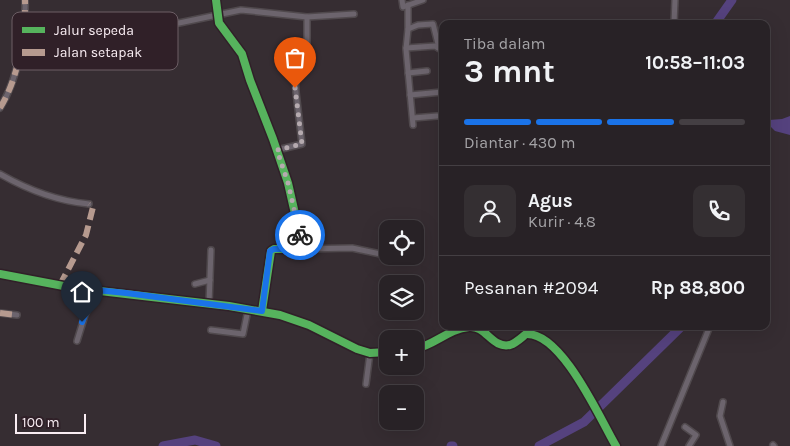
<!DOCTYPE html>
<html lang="id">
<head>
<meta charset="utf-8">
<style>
  body { margin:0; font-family:Karla,sans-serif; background:#342f32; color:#f1f3f6; height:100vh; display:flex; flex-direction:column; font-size:19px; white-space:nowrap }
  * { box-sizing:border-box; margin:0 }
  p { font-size:16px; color:#a5a4a7 }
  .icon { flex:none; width:28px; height:28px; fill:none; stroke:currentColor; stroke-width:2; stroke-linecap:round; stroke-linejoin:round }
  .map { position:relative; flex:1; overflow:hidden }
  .drawer { position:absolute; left:439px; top:20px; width:331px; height:310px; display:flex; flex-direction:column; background:#282226; border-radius:10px; box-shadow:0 5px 20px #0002,0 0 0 1px #443f43 }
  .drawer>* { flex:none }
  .fabs { position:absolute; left:379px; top:220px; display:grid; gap:10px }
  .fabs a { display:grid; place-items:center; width:45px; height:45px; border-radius:10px; background:#282226; box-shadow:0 5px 20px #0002,0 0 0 1px #443f43; font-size:25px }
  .scale { position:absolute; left:15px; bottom:12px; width:71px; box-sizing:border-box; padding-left:5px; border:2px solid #f9edf3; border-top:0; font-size:14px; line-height:18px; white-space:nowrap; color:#f9edf3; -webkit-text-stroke:4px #302028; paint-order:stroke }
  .pin { position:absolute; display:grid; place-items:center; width:42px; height:42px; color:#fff; margin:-51px -21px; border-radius:50% 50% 50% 0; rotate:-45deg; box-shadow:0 0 5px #0007 }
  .pin .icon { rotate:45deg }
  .courier { position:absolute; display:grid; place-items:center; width:50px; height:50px; margin:-25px; border:4px solid #1a73e8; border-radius:50%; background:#fff; color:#222; box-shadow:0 1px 6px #0007 }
  .headline em { font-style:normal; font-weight:700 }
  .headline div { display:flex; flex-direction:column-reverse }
  .headline { display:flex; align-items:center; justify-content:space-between; height:85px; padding:0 25px }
  h1 { font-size:32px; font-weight:700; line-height:38px }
  .bar { display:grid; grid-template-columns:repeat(4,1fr); gap:8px 5px; align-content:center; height:60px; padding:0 25px }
  .bar i { height:6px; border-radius:4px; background:#443f43 }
  .bar .selected { background:#1a73e8 }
  .bar p { grid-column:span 4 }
  .line { display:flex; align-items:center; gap:12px; padding:0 25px; border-top:1px solid #443f43 }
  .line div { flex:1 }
  .round { display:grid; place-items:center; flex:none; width:52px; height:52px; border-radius:10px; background:#342f32 }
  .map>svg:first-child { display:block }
  .water { fill:#55427e }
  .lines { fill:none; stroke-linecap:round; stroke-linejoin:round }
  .river { stroke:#55427e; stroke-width:9 }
  .minor-casing { stroke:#50494d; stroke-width:8 }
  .minor { stroke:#6c646d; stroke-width:5 }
  .quiet { stroke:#b69a8f; stroke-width:6; stroke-dasharray:12 6; stroke-linecap:butt }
  .cycleway-casing { stroke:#302028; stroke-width:11 }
  .cycleway { stroke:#56b35d; stroke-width:8 }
  .done { stroke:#b5aaaf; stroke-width:5; stroke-dasharray:0 9 }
  .route { stroke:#1a73e8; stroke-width:6 }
  .key { fill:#302028; stroke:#6c5e65; stroke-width:1 }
  .key-label { font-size:14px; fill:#f9edf3 }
</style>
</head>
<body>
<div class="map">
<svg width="790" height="446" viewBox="0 0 790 446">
  <rect width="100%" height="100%" fill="#362d32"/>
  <!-- water -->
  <path class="water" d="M790,116V135L775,131L767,123L769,120L782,119Z"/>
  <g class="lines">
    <!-- river -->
    <g class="river">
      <path d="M715,24L732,0"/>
      <path d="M163,446L195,440L216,446"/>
      <path d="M451,446H453"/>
      <path d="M539,446L584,422L682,326"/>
    </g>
    <!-- minor casing -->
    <g class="minor-casing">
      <g id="minor">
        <path d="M216,0L219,23L242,54L250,80L273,139L288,183L301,240L302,249H274L271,251L262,311"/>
        <path d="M402,0L403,7L423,0"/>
        <path d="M408,5V29L418,25L433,24L439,48"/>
        <path d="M307,17V48"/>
        <path d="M179,23L241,10L307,17L354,14"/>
        <path d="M674,24L675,0"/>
        <path d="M408,29L406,49L413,125"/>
        <path d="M406,48L435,46L440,49"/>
        <path d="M408,73L427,71"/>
        <path d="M410,95L442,92"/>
        <path d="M0,108C18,79 26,34 25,0"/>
        <path d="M413,118L437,116"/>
        <path d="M277,150L302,144L296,92L295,70"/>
        <path d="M0,174C28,190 56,201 89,204"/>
        <path d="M302,249L352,248L404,259"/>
        <path d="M0,274L74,288L229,306L280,315L309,325L357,349L370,353L388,352"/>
        <path d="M195,284L210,280"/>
        <path d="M209,304L211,250"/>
        <path d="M0,313L17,315"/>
        <path d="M211,330L243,334L248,310"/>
        <path d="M77,341L85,315L93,299L96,290"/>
        <path d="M415,349C435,345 448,329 469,327C486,325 492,349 510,345C516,343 521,338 526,334C562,332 600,419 616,446"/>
        <path d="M366,384L370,353"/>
        <path d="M723,402L720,416L730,446"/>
        <path d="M685,427L696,435L689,446"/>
        <path d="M773,445L774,446"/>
        <path d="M661,446L710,326"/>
      </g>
    </g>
    <!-- minor -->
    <use href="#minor" class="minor"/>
    <!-- quiet -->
    <g class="quiet">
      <path d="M0,108C18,79 26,34 25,0"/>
      <path d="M60,285L86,235L93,207L89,204"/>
      <path d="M0,313L17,315"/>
    </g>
    <!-- cycleway casing -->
    <g class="cycleway-casing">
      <g id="cycleway">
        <path d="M216,0L219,23L242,54L250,80L273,139L288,183L301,240L302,249H274L271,251L262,311"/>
        <path d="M0,274L74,288L229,306L280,315L309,325L357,349L370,353L388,352"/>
        <path d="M415,349C435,345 448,329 469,327C486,325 492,349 510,345C516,343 521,338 526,334C562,332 600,419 616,446"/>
      </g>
    </g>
    <!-- cycleway -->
    <use href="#cycleway" class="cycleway"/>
  </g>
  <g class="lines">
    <!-- done -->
    <path class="done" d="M295,88L302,144L277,150L288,183L300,235"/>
    <!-- route -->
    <path class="route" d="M82,322L96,290L126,293L262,311L270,251L274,249H302L300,235"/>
  </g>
  <!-- legend -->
  <rect x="12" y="12" width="166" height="58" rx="8" class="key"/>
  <rect x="22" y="27" width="23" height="6" fill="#56b35d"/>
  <rect x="22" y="49" width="23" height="7" fill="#b69a8f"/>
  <g class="key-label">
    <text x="54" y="35">Jalur sepeda</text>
    <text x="54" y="57">Jalan setapak</text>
  </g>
</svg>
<div class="fabs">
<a><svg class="icon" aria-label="locate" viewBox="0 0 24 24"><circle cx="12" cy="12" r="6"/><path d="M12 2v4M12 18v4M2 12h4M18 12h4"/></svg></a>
<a><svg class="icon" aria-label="layers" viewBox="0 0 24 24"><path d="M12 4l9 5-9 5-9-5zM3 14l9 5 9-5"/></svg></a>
<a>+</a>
<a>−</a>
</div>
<div class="scale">100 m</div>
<div class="pin" style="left:295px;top:88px;background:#ea580c"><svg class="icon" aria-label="bag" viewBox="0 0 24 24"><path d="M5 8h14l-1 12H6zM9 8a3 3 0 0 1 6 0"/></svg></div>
<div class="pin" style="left:82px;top:322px;background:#1f2937"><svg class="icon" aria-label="home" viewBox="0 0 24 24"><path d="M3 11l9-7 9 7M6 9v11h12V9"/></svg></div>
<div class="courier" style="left:300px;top:235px"><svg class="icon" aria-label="bike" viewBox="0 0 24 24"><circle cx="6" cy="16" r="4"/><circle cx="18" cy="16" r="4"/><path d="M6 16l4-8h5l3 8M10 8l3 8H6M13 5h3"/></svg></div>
<section class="drawer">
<div class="headline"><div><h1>3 mnt</h1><p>Tiba dalam</p></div><em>10:58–11:03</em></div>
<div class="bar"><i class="selected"></i><i class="selected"></i><i class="selected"></i><i></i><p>Diantar · 430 m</p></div>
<div class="line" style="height:90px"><a class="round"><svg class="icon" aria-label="person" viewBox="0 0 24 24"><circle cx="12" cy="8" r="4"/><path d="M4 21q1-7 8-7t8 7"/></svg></a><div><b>Agus</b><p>Kurir · 4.8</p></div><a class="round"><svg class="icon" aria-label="phone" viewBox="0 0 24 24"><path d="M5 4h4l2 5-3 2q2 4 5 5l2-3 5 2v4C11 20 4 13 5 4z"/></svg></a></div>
<div class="line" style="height:65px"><div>Pesanan #2094</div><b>Rp 88,800</b></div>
</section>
</div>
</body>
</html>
